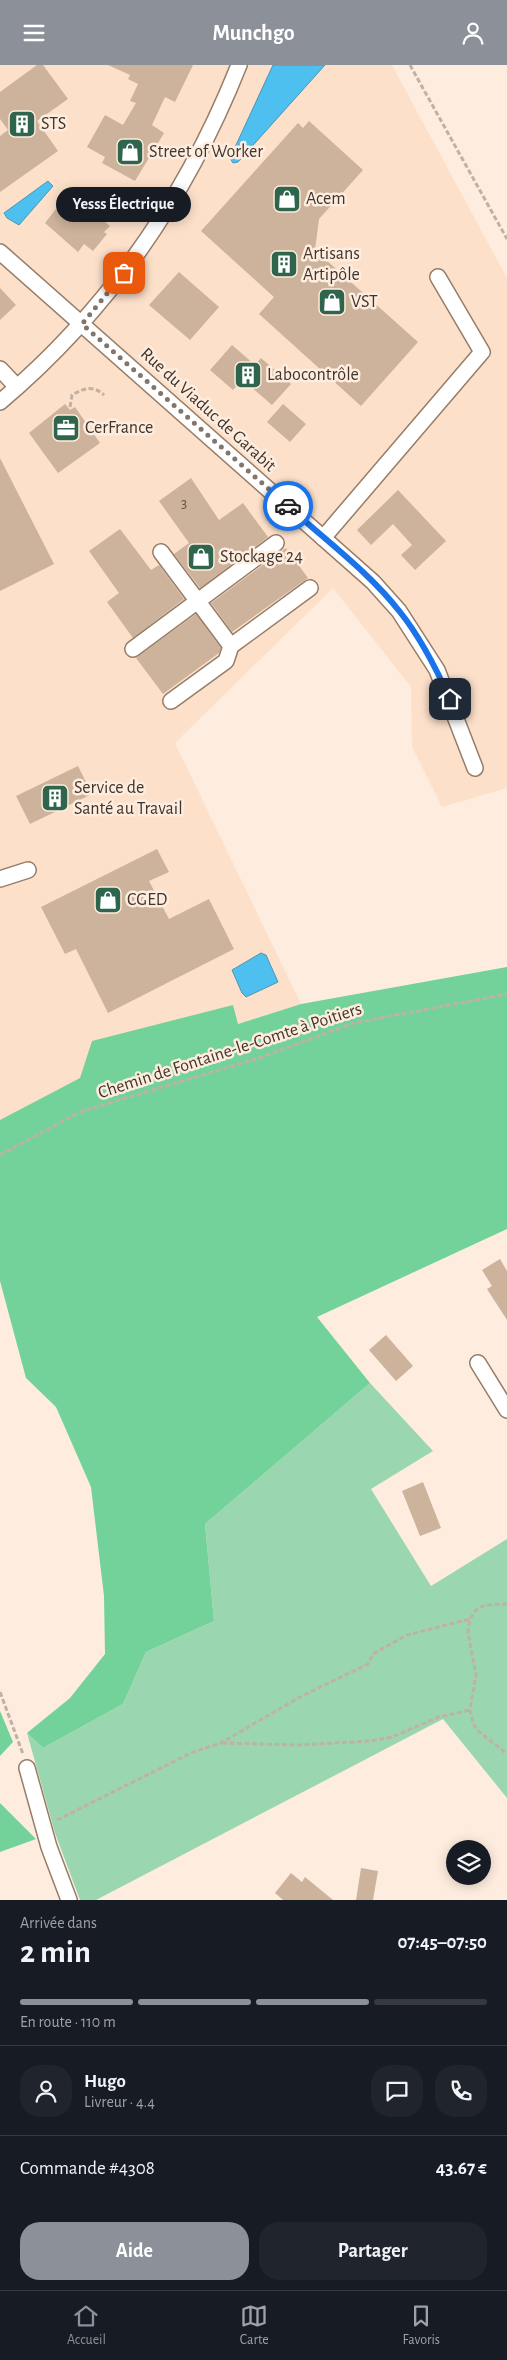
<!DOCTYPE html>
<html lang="fr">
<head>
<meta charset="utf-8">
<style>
  body { margin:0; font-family:"Alegreya Sans",sans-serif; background:#20242c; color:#f1f3f6; height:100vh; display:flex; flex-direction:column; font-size:19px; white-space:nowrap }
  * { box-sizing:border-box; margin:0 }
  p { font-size:16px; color:#9ea1a6 }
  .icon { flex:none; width:28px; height:28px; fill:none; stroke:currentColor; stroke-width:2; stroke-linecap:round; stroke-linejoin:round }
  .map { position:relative; height:1835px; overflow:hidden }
  .side { display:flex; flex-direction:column; background:#171b24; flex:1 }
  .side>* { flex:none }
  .buttons { position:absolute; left:446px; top:1775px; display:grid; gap:10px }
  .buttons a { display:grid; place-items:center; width:45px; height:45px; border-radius:50%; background:#171b24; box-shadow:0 2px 12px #0003; font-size:25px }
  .pin { position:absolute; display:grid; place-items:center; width:42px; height:42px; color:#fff; margin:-21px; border-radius:10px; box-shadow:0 2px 8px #0006 }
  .courier { position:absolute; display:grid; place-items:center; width:50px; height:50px; margin:-25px; border:4px solid #1a73e8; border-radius:50%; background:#fff; color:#222; box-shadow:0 1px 6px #0007 }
  .bubble { position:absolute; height:35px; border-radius:18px; background:#171b24; box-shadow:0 2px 12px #0003; font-size:16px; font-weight:700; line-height:35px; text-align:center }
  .summary em { font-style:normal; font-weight:700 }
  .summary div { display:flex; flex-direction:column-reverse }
  .summary { display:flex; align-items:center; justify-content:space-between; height:85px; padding:0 20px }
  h1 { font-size:32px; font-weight:700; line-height:38px }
  .bar { display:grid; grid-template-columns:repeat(4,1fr); gap:8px 5px; align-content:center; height:60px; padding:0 20px }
  .bar i { height:6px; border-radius:4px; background:#363941 }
  .bar .selected { background:#8c9099 }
  .bar p { grid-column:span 4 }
  .line { display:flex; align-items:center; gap:12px; padding:0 20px; border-top:1px solid #363941 }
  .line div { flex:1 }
  .round { display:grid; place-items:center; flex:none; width:52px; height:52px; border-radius:20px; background:#20242c }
  .cta { display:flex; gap:10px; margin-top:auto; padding:10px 20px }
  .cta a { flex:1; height:58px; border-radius:20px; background:#8c9099; color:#fff; font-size:20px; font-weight:700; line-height:58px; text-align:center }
  .cta a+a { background:#20242c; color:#f1f3f6 }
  header { display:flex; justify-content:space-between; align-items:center; height:65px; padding:0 20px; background:#8c9099; color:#fff; font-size:22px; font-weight:700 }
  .tab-bar { display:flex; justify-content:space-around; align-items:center; height:70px; border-top:1px solid #363941; background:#171b24; font-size:14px; color:#9ea1a6 }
  .tab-bar a { display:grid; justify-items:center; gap:2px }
  .tab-bar .selected { color:#8c9099 }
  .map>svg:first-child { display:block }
  .built { fill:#fce0ca }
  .green { fill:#9ad7b1 }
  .forest { fill:#72d29a }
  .water { fill:#4ec0f0; stroke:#4a96b5 }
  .building { fill:#cdb29c }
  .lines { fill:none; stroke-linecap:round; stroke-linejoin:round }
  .minor-casing { stroke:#967d68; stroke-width:18 }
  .path { stroke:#c0b1a5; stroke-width:3; stroke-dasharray:5 2.5; stroke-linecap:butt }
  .minor { stroke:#fff; stroke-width:15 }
  .done { stroke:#82756b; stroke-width:5; stroke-dasharray:0 9 }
  .route { stroke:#1a73e8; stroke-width:6 }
  .labels { text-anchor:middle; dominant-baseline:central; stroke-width:5; stroke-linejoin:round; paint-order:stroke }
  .number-label { font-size:15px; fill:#635448 }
  .poi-label { font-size:18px; fill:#40352c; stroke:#feeddf; text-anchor:start }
  .street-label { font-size:18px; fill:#40352c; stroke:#feeddf }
</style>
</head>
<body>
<header><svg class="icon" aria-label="menu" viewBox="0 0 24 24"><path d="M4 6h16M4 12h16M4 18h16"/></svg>Munchgo<svg class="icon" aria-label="person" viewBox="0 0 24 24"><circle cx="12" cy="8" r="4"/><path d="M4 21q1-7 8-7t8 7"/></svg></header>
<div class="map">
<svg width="507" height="1835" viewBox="0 0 507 1835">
  <rect width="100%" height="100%" fill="#feeddf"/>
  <!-- built -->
  <path class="built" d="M0,0H392L507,213V723L442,742L412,682L411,622L333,523L175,678L301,939L237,959L233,940L80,1013L0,1055Z"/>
  <!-- green -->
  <path class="green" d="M370,1318L433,1386L371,1424L431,1521L507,1474V1733L443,1654L96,1835H80L55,1768L27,1668L43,1683L123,1639L146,1587L214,1556L205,1459Z"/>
  <!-- forest -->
  <g class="forest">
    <path d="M507,902V1164L317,1252L370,1318L205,1459L214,1556L146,1587L123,1639L43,1683L27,1668L70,1633L105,1589L104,1531L91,1422L56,1342L26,1313L0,1216V1055L80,1013L92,976L233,940L238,959L301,939Z"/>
    <path d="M0,1646L13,1677L0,1691Z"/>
    <path d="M0,1738L36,1774L0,1787Z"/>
  </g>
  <!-- water -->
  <g class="water">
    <path d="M273,0H325L238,97L233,98L230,93Z"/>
    <path d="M48,116L53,121L19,160L7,153L4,148Z"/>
    <path d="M261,888L266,890L278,917L246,932L242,928L232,905Z"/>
  </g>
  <!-- building -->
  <g class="building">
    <path d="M37,0H43L68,34L37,56L58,86L0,127V71L8,65L0,54V27Z"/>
    <path d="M108,0H193L175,37L165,32L152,60L164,68L135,116L102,98L105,92L87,82L105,50L123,60L136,38L130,36L138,19L128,14L130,10Z"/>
    <path d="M309,56L363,105L319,154L315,185L418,277L361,341L259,249L274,232L201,166L298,58L303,63Z"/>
    <path d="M92,132L112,148L105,157L110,161L104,167L107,169L93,186L84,179L78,187L45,158L56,144L68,154L72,149L77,152Z"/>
    <path d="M179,207L219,242L190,275L149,240Z"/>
    <path d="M0,223L16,240L0,255Z"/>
    <path d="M232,280L255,300L261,293L291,319L272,340L242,314L233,325L210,305Z"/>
    <path d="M65,339L70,345L75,342L100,378L58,408L29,368Z"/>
    <path d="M283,339L306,359L290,377L267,357Z"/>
    <path d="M0,393L54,499L0,526Z"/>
    <path d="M191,413L219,455L243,438L268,472L200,523L174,489L189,478L159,436Z"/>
    <path d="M398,425L446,476L415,505L401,490L412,480L393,459L371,480L357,465Z"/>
    <path d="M120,464L151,505L159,500L184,534L133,573L107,537L119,528L89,486Z"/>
    <path d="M286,483L308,513L232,567L211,538Z"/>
    <path d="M196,549L221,583L219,588L163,629L136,593Z"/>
    <path d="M78,701L92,729L30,759L16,731Z"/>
    <path d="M157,784L169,807L149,816L169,854L209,834L234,884L108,948L76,884L65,889L41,842Z"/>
    <path d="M500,1194L507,1206V1255L487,1224L492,1221L482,1205Z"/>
    <path d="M386,1270L413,1301L396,1316L369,1285Z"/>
    <path d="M423,1417L441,1463L420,1471L402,1426Z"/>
    <path d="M361,1803L378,1806L373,1835H356Z"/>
    <path d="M291,1808L302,1817L305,1812L333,1835H283L275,1828Z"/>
  </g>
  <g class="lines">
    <!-- minor casing -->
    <g class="minor-casing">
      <g id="minor">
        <path d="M0,187L373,517L399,546L437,605L475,703"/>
        <path d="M0,304L17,322"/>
        <path d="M0,337C108,246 187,131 239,0"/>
        <path d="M323,473L482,287L438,212"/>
        <path d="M161,487L231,581"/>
        <path d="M133,584L276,478"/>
        <path d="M171,636L226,596L231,581L310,523"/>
        <path d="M0,814L28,805"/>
        <path d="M478,1298L507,1345"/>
        <path d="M27,1703L49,1782L69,1835"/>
      </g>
    </g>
    <!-- path -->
    <g class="path">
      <path d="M410,0L507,174"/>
      <path d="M70,342L72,330C84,323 93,320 104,330"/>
      <path d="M0,1090L80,1047L262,992L354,958L507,929"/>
      <path d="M507,1539L485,1540L476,1545L470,1554L468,1568L476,1610L470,1645L473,1658L477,1665L507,1689"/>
      <path d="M0,1627L23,1689"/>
      <path d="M222,1678L299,1680L371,1676L392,1672L439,1652L470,1645"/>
      <path d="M57,1755L193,1687L221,1678L300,1632L368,1599L373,1589L407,1570L470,1554"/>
    </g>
    <!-- minor -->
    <use href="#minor" class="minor"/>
  </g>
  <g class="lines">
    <!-- done -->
    <path class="done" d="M124,208L82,259L288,441"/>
    <!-- route -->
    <path class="route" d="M288,441C325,475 369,507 400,547C421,573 436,603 450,634"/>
  </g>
  <!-- icons -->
  <defs>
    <g id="building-square" transform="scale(1.4375)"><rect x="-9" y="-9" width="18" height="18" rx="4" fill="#2e654c" stroke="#feeddf"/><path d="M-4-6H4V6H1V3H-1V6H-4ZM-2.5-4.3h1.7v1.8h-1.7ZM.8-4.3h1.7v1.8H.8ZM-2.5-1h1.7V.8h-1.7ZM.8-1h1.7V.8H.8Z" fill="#fff"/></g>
    <g id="shop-square" transform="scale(1.4375)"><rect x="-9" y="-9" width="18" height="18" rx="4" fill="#2e654c" stroke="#feeddf"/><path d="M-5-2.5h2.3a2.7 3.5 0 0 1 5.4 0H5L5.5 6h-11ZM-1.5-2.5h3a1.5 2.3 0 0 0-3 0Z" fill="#fff"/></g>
    <g id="office-square" transform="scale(1.4375)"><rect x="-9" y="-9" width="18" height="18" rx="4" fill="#2e654c" stroke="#feeddf"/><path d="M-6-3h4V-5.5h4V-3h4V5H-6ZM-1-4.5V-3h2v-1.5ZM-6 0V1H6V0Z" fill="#fff"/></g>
  </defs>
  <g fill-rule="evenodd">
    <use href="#building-square" x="22" y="59"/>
    <use href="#shop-square" x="130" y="87"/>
    <use href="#shop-square" x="287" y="134"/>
    <use href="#building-square" x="284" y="199"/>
    <use href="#shop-square" x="332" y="237"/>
    <use href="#building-square" x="248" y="310"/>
    <use href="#office-square" x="66" y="363"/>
    <use href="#shop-square" x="201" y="492"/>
    <use href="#building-square" x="55" y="733"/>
    <use href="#shop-square" x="108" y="835"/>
  </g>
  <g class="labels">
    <!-- number labels -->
    <g class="number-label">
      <text x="184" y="438">3</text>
    </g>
    <!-- poi labels -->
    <g class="poi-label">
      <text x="41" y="59">STS</text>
      <text x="149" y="87">Street of Worker</text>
      <text x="306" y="134">Acem</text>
      <text x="303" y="189">Artisans<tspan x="303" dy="21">Artipôle</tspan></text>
      <text x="351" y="237">VST</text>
      <text x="267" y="310">Labocontrôle</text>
      <text x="85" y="363">CerFrance</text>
      <text x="220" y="492">Stockage 24</text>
      <text x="74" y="723">Service de<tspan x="74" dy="21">Santé au Travail</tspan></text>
      <text x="127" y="835">CGED</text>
    </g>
    <!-- street labels -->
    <g class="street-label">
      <text transform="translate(208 345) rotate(42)">Rue du Viaduc de Garabit</text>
      <text transform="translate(230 986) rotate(-18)">Chemin de Fontaine-le-Comte à Poitiers</text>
    </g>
  </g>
</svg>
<div class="buttons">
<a><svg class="icon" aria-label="layers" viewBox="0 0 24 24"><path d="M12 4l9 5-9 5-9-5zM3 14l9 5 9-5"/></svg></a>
</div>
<div class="pin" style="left:124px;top:208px;background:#ea580c"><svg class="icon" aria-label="bag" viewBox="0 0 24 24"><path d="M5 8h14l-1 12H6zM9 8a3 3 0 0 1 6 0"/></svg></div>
<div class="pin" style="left:450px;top:634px;background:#1f2937"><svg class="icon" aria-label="home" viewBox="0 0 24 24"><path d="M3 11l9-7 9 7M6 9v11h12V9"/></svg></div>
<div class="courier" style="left:288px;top:441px"><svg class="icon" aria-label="car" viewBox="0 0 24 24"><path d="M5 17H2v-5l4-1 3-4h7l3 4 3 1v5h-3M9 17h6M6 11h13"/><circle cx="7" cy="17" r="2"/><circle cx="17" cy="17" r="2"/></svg></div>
<div class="bubble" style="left:56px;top:122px;width:135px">Yesss Électrique</div>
</div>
<section class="side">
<div class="summary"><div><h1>2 min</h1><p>Arrivée dans</p></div><em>07:45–07:50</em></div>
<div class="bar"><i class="selected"></i><i class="selected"></i><i class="selected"></i><i></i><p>En route · 110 m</p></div>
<div class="line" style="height:90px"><a class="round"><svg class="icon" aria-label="person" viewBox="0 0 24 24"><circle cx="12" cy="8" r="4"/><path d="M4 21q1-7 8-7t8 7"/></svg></a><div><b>Hugo</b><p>Livreur · 4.4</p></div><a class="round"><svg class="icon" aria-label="chat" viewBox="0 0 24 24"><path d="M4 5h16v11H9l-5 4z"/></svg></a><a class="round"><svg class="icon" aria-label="phone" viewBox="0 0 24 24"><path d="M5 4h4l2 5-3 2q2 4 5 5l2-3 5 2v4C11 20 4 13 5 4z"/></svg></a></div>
<div class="line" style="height:65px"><div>Commande #4308</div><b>43.67 €</b></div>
<div class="cta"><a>Aide</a><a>Partager</a></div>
</section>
<nav class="tab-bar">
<a class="selected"><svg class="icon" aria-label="home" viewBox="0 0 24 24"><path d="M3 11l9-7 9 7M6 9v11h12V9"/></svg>Accueil</a>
<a><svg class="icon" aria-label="map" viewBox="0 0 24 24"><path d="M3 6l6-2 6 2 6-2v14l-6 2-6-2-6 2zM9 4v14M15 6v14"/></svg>Carte</a>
<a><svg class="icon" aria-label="saved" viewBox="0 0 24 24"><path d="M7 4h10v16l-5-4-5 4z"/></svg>Favoris</a>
</nav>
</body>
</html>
